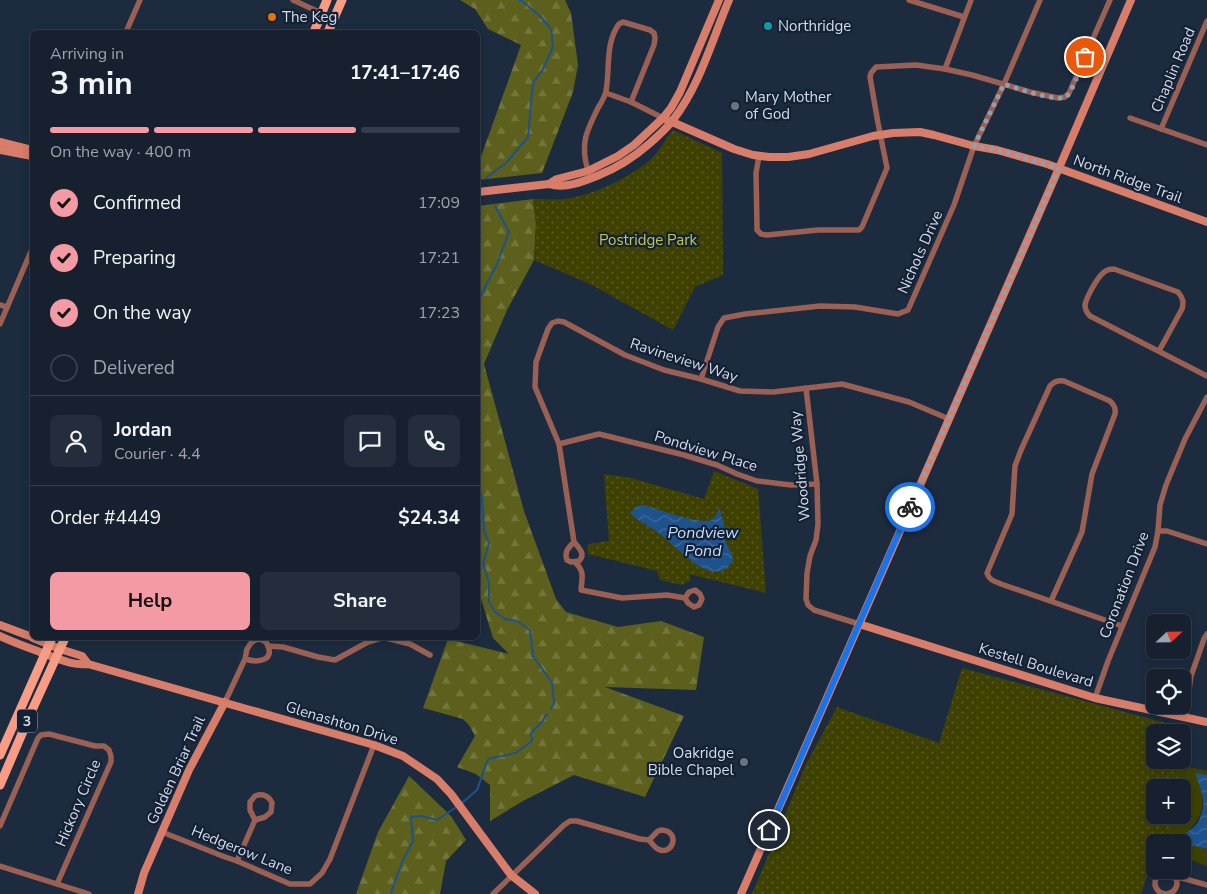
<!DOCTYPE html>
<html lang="en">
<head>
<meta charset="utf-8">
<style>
  body { margin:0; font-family:"Nunito Sans",sans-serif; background:#232d3b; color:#f1f3f6; height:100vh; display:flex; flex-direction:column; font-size:19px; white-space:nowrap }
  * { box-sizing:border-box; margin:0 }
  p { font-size:16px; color:#9ea3aa }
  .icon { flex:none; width:28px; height:28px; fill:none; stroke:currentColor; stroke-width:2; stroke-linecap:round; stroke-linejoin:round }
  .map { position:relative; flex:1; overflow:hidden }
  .sheet { position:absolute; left:30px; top:30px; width:450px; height:610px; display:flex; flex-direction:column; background:#16202f; border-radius:8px; box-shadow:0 2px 8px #0003,0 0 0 1px #353e4b }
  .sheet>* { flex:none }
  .needle { width:32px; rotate:68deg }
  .fabs { position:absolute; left:1146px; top:614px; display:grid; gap:10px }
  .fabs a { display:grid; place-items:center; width:45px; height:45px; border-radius:8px; background:#16202f; box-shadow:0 2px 8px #0003,0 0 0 1px #353e4b; font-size:25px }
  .pin { position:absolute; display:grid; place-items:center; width:42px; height:42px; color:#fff; margin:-21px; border:2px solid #fff; border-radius:50%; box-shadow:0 1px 5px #0007 }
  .courier { position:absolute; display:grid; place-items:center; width:50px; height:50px; margin:-25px; border:4px solid #1a73e8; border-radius:50%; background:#fff; color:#222; box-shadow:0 1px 6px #0007 }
  .summary em { font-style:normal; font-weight:700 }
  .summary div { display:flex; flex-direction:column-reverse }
  .summary { display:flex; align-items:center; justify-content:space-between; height:85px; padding:0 20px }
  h1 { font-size:32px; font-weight:700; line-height:38px }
  .bar { display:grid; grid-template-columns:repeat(4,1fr); gap:8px 5px; align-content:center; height:60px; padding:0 20px }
  .bar i { height:6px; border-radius:4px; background:#353e4b }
  .bar .on { background:#f49aa5 }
  .bar p { grid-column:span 4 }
  .line { display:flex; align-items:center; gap:12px; padding:0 20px; border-top:1px solid #353e4b }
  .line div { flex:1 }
  .round { display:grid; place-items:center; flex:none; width:52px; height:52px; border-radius:8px; background:#232d3b }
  ol { padding:0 20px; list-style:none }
  li { display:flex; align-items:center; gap:15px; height:55px }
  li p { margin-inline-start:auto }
  li .icon { padding:5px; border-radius:50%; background:#f49aa5; color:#111; stroke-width:4 }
  li:last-child { color:#9ea3aa }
  li i { width:28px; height:28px; border:2px solid #353e4b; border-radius:50% }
  .cta { display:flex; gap:10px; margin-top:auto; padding:10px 20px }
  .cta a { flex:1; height:58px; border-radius:8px; background:#f49aa5; color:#111; font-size:20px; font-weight:700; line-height:58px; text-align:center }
  .cta a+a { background:#232d3b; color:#f1f3f6 }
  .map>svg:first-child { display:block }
  .grass { fill:#3e4102 }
  .forest { fill:url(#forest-firs) }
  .park { fill:url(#park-dots) }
  .water { fill:url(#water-waves) }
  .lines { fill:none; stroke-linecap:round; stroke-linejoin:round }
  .stream { stroke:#1d528d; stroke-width:2 }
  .street { stroke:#996053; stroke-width:5.5 }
  .secondary { stroke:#d77d69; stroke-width:8 }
  .primary { stroke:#f99c86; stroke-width:9 }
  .done { stroke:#939eae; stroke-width:5; stroke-dasharray:0 9 }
  .route { stroke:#1a73e8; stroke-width:6 }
  .food-dot { fill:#e8710a; stroke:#142134; stroke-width:2 }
  .culture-dot { fill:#0f9aa8; stroke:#142134; stroke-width:2 }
  .worship-dot { fill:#6b7280; stroke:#142134; stroke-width:2 }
  .labels { text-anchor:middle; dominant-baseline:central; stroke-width:4.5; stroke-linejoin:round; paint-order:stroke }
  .shield { fill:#142134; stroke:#9aa4b3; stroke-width:1 }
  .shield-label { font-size:14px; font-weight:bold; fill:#d3dcea }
  .poi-label { font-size:15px; fill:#d3dcea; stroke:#142134; text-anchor:start }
  .street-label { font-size:15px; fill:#d3dcea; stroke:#142134 }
  .park-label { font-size:15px; fill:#c1c852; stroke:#142134 }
  .water-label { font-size:16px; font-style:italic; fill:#bfdcfe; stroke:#142134 }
</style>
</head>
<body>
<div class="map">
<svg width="1207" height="894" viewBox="0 0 1207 894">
  <defs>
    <pattern id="forest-firs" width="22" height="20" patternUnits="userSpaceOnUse" patternTransform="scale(1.25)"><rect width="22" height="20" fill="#5c601c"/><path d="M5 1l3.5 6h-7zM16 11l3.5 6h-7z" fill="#72763d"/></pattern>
    <pattern id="park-dots" width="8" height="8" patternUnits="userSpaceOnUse" patternTransform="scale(1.25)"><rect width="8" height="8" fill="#3e4102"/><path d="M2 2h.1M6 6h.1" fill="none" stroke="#595c27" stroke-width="1.8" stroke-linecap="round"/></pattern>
    <pattern id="water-waves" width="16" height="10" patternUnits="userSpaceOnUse" patternTransform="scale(1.25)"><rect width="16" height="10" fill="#1d528d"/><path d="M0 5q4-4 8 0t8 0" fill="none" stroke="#3d6a9d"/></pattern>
  </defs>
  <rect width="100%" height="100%" fill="#1d2b3f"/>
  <!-- grass -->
  <path class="grass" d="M1175,764L1207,771V775L1196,773C1205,799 1207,813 1187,832L1189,844L1197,845L1207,849V866L1183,857L1182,842H1167L1174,829L1184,819L1186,806L1183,792L1182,788L1181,787Z"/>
  <!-- forest -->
  <g class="forest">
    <path d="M460,0H565L571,13L578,65L573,92L542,173L478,180V165L521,45L488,29L475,9Z"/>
    <path d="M533,199L536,223L534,260L507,310L484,364L524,511L556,599L566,612L618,627L661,621L704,637L696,690L605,687L684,716L645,797L574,775L523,801L490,821V785L476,774L457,767L475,736L469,725L463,719L423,708L448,639L509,654L493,638L478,589V206Z"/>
    <path d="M409,776L451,816L466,840L446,861L440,894H356L378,832Z"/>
  </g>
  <!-- park -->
  <g class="park">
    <path d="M673,130L722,153L723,275L695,287L673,330L592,285L534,260L536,224L533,199C544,199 554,200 565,199C595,194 625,180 649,161C658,153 665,140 673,130Z"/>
    <path d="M714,471L758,489L766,593L689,574L691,580L682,585L660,580L657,571L588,554V544L609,541L604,474L631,478L704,499Z"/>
    <path d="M962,668L1177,726V732H1155V760H1176L1175,764L1181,787L1155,788V815H1182L1183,792L1186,806V815L1184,819L1174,829L1167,842H1155V865L1149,870L1141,894H752L806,764L837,707L939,743Z"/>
  </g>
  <!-- water -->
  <g class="water">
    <path d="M644,505C658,509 698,525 711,520C716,518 716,512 720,508L721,516L724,521L725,541L732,554L733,561C712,593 675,543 656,531C647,525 638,521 630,513L636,507Z"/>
    <path d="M1195,773L1207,775V849C1202,847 1187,845 1185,841C1181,834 1191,830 1195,826C1198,823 1200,819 1201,815C1207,801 1200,787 1195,773Z"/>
  </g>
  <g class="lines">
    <!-- stream -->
    <g class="stream">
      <path d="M486,178L506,163L528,137L533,83L543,69L553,47L551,29L540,16L522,1L519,0"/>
      <path d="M478,301L497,264L509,232L495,206"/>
      <path d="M478,485L482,497L484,531L489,543L483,564L489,582V602L495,612L505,619L517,621L530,630L533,656L552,683L554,703L551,709"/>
      <path d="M462,803L477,790L488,759L516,753L532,741L531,733L541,723L547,714"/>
      <path d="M391,894L394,884L402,862L413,841L411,817L421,816L437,820L458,806"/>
    </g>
    <!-- street -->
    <g class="street">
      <path d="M293,0L334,19"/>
      <path d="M909,0L964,17"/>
      <path d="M126,32L140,0"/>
      <path d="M945,69L971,0"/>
      <path d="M606,93L631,102L663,118"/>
      <path d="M1130,118L1207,145"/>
      <path d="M1161,129L1207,21"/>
      <path d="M759,156L756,173L757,226V230L761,234L767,235L818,230H859L862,227L887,168L878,123L870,77L871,73L876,67L916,65L945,69L972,75L1030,92L1058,98L1065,97L1069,93L1110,0"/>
      <path d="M588,171C580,144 586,132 598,108C601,103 605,97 606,91C610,69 605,43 619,24L623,22L650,30L654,33L655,38L654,45L631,102"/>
      <path d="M0,305L7,307"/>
      <path d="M0,324L32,249"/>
      <path d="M1159,351L1182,309C1184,302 1183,298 1178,292L1114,269C1109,269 1106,270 1103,273C1097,278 1086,298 1085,305C1085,310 1087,313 1090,316L1207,376"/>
      <path d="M701,379L718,327L724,318L745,314L820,306L855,307L898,314L908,310L954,205L974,146L1004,84L1040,0"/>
      <path d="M806,388L817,484L818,524L816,540L810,556L807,573L806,599L808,605L814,610L859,624"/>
      <path d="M559,444L599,434L684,455L717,465L737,474L757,481L791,485L817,484"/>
      <path d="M1158,531H1167L1207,544"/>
      <path d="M574,542C568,548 564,552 567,560L571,562L579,561C586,554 579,548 574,542L559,444L535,387L536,362L548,329L552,323L558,321L564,322L625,355L664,370L701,379L740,391L773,392L842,384L909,402L949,419"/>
      <path d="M575,562C585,572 582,577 581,590L622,598L667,595L685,598"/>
      <path d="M695,590L700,594L702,599L699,605L694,607L688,603L685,598L689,592Z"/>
      <path d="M1051,601L1082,532L1092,474L1115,414C1116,408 1114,405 1110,401L1064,381C1057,380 1054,382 1050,386L1021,450L1015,466L1012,514L987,573C989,580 994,581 1001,584L1122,626"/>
      <path d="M386,638L410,644L430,655"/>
      <path d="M268,646L283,647L318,657L335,660L368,642L381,638"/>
      <path d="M1095,698L1108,661L1155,547L1158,531L1160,505L1166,485L1185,439L1207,397"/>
      <path d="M225,702L245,659L247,649L251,643L255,640L260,639L266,642C277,661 258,663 245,659"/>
      <path d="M1185,718L1191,676L1204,639L1207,634"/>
      <path d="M0,826L38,738L41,735L49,734L95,746H104L109,750L111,756V762L57,884"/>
      <path d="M661,830C682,831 672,857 658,849C655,848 652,843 649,840L658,831Z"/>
      <path d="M162,832L225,857L237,861L290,884H310L322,873L330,859L374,745"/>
      <path d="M237,861L255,820L250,810V802L255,796C263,793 269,796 272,803L271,812L265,817L255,820"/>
      <path d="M0,866L89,894"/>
      <circle cx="1166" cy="883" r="11"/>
      <path d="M1175,878H1182L1207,885"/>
      <path d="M493,894L564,825L570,821H577L640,839L649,840"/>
    </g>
    <!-- secondary -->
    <g class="secondary">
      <path d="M663,118L734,149L753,155L769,157H788L809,154L873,136L893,133L920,132L934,135L974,146L997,150L1047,164L1207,222"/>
      <path d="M0,142L32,150"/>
      <path d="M0,150L32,156"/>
      <path d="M549,184L557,179L588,171L618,156L634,145L663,118L671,108L680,92L719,0"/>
      <path d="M478,192L549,184C565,189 582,182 597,176C617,168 633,158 649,144C657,137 666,129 673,120C700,85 712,40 729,0"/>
      <path d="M859,624L1095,698L1207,722"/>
      <path d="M0,625L32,637"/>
      <path d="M0,636C15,643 30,648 45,654C59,659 73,666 88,664L374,745L403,756L437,779L451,794L511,875L535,894"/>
      <path d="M33,638L60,649L82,656L88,664"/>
      <path d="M138,894L144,873L189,770L225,702"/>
      <path d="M741,894L1059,168L1131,0"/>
    </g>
    <!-- primary -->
    <g class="primary">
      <path d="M314,32L327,0"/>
      <path d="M328,32L342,0"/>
      <path d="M0,755L52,638"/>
      <path d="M0,785L33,708L65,638"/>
    </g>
  </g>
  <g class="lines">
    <!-- done -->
    <path class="done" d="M910,507L1059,168L997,150L974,146L1004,84C1015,88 1058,102 1066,97C1072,93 1082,64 1085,57"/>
    <!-- route -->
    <path class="route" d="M769,830C816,722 863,615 910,507"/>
  </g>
  <!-- markers -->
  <circle class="food-dot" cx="272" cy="17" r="5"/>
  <circle class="culture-dot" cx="768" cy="26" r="5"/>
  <g class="worship-dot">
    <circle cx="735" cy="106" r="5"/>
    <circle cx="744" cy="762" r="5"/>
  </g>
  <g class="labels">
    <!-- shield labels -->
    <rect class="shield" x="17" y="709.5" width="20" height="23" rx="4"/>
    <g class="shield-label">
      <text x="27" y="721">3</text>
    </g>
    <!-- poi labels -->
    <g class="poi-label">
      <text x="282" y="17">The Keg</text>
      <text x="778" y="26">Northridge</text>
      <text x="745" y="97">Mary Mother<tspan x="745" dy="17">of God</tspan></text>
      <text x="734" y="753" text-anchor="end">Oakridge<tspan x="734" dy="17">Bible Chapel</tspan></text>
    </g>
    <!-- street labels -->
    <g class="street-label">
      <text transform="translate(1173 70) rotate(-67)">Chaplin Road</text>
      <text transform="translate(1128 179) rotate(20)">North Ridge Trail</text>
      <text transform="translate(920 252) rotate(-66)">Nichols Drive</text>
      <text transform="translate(684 360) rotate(18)">Ravineview Way</text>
      <text transform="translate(706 451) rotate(17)">Pondview Place</text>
      <text transform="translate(800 466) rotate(-95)">Woodridge Way</text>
      <text transform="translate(1124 585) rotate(-69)">Coronation Drive</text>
      <text transform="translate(1036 665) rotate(17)">Kestell Boulevard</text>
      <text transform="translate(342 723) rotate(17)">Glenashton Drive</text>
      <text transform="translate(176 770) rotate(-65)">Golden Briar Trail</text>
      <text transform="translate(78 803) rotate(-67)">Hickory Circle</text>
      <text transform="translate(242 850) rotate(22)">Hedgerow Lane</text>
    </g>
    <!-- park labels -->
    <g class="park-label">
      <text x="648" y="240">Postridge Park</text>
    </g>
    <!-- water labels -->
    <g class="water-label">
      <text x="703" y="533">Pondview<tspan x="703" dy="18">Pond</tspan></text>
    </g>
  </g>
</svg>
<div class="fabs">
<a><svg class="needle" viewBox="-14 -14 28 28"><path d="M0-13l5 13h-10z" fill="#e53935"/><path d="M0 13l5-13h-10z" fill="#9ea3aa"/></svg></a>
<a><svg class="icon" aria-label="locate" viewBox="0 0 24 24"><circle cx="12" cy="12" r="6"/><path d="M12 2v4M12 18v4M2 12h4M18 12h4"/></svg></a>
<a><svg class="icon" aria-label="layers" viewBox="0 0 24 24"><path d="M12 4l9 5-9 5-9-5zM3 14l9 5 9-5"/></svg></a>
<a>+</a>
<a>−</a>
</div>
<div class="pin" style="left:1085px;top:57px;background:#ea580c"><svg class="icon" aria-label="bag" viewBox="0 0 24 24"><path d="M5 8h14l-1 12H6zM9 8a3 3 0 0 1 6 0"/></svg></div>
<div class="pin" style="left:769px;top:830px;background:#1f2937"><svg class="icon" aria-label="home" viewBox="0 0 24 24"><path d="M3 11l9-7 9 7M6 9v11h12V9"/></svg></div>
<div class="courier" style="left:910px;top:507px"><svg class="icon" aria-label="bike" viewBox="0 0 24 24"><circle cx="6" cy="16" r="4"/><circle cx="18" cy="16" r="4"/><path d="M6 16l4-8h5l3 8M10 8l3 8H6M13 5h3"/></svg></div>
<section class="sheet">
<div class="summary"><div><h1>3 min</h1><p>Arriving in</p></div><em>17:41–17:46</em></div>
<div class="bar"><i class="on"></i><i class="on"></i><i class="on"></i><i></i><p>On the way · 400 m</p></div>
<ol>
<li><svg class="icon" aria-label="check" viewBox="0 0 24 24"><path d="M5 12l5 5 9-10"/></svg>Confirmed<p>17:09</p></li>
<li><svg class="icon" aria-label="check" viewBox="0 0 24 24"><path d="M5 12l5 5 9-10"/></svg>Preparing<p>17:21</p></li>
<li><svg class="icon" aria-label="check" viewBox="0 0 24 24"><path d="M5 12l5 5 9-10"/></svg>On the way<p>17:23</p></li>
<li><i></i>Delivered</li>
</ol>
<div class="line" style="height:90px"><a class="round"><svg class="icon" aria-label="person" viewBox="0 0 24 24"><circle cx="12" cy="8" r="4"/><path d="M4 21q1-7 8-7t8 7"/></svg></a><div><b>Jordan</b><p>Courier · 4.4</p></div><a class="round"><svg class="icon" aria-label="chat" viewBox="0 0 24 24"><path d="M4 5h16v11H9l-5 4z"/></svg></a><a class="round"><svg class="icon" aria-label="phone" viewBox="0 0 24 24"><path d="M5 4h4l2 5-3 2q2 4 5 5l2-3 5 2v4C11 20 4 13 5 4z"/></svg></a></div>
<div class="line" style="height:65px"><div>Order #4449</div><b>$24.34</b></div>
<div class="cta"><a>Help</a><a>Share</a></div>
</section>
</div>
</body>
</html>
